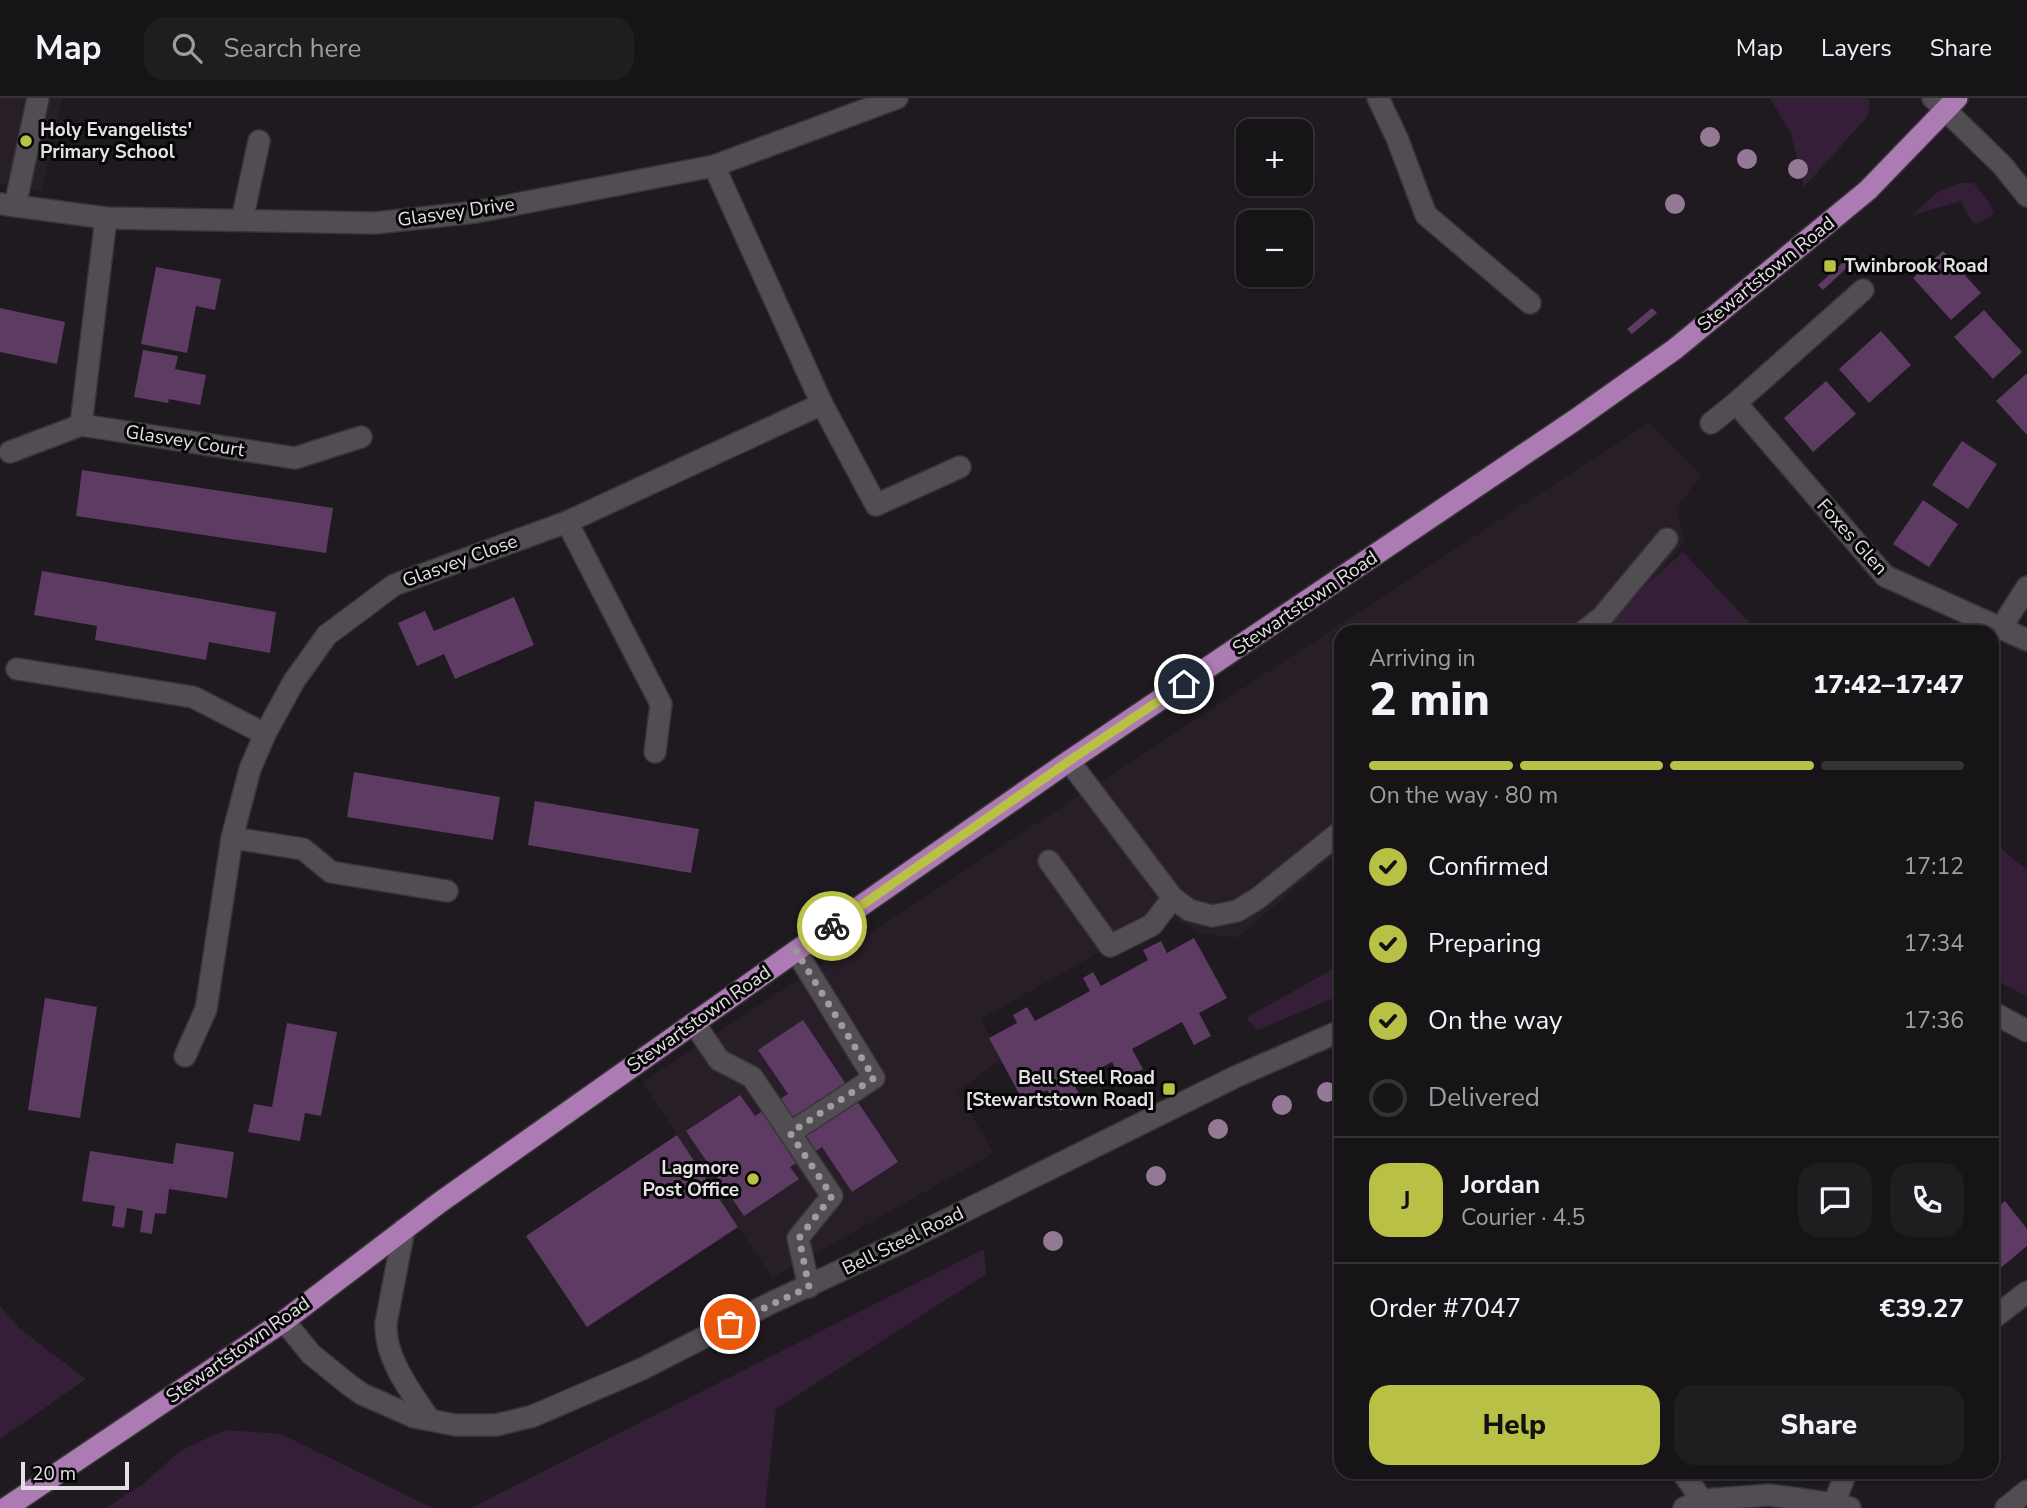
<!DOCTYPE html>
<html lang="en">
<head>
<meta charset="utf-8">
<style>
  body { margin:0; font-family:"Nunito Sans",sans-serif; background:#1f1d20; color:#f1f3f6; height:100vh; display:flex; flex-direction:column; font-size:26px; white-space:nowrap }
  * { box-sizing:border-box; margin:0 }
  p { font-size:23px; color:#9e9ea1 }
  .icon { flex:none; width:38px; height:38px; fill:none; stroke:currentColor; stroke-width:2; stroke-linecap:round; stroke-linejoin:round }
  .map { position:relative; flex:1; overflow:hidden }
  .panel { position:absolute; left:1334px; top:527px; width:665px; height:854px; display:flex; flex-direction:column; background:#161417; border-radius:21px; box-shadow:0 2px 5px #0004,0 0 0 2px #353336 }
  .panel>* { flex:none }
  .buttons { position:absolute; left:1236px; top:21px; display:grid; gap:14px }
  .buttons a { display:grid; place-items:center; width:77px; height:77px; border-radius:14px; background:#161417; box-shadow:0 2px 5px #0004,0 0 0 2px #353336; font-size:35px }
  .scale { position:absolute; left:21px; bottom:18px; width:108px; box-sizing:border-box; padding-left:7px; border:4px solid #e4e1e4; border-top:0; font-size:19px; line-height:24px; white-space:nowrap; color:#e4e1e4; -webkit-text-stroke:5px #070607; paint-order:stroke }
  .pin { position:absolute; display:grid; place-items:center; width:60px; height:60px; color:#fff; margin:-30px; border:4px solid #fff; border-radius:50%; box-shadow:0 2px 7px #0007 }
  .courier { position:absolute; display:grid; place-items:center; width:70px; height:70px; margin:-35px; border:5px solid #b8c146; border-radius:50%; background:#fff; color:#222; box-shadow:0 2px 9px #0007 }
  .headline em { font-style:normal; font-weight:800 }
  .headline div { display:flex; flex-direction:column-reverse }
  .headline { display:flex; align-items:center; justify-content:space-between; height:119px; padding:0 35px }
  h1 { font-size:46px; font-weight:800; line-height:52px }
  .bar { display:grid; grid-template-columns:repeat(4,1fr); gap:10px 7px; align-content:center; height:84px; padding:0 35px }
  .bar i { height:9px; border-radius:5px; background:#353336 }
  .bar .selected { background:#b8c146 }
  .bar p { grid-column:span 4 }
  .line { display:flex; align-items:center; gap:18px; padding:0 35px; border-top:2px solid #353336 }
  .line div { flex:1 }
  .round { display:grid; place-items:center; flex:none; width:74px; height:74px; border-radius:21px; background:#1f1d20 }
  ol { padding:0 35px; list-style:none }
  li { display:flex; align-items:center; gap:21px; height:77px }
  li p { margin-inline-start:auto }
  li .icon { padding:7px; border-radius:50%; background:#b8c146; color:#111; stroke-width:4 }
  li:last-child { color:#9e9ea1 }
  li i { width:38px; height:38px; border:4px solid #353336; border-radius:50% }
  .primary-button { display:flex; gap:14px; margin-top:auto; padding:14px 35px }
  .primary-button a { flex:1; height:80px; border-radius:21px; background:#b8c146; color:#111; font-size:28px; font-weight:800; line-height:80px; text-align:center }
  .primary-button a+a { background:#1f1d20; color:#f1f3f6 }
  header { display:flex; align-items:center; gap:42px; box-sizing:border-box; height:98px; padding:0 35px; background:#161417; border-bottom:2px solid #353336 }
  header strong { font-size:33px }
  nav { display:flex; gap:38px; margin-inline-start:auto; font-size:24px }
  .search { width:490px; height:63px; background:#1f1d20; display:flex; align-items:center; gap:18px; box-sizing:border-box; padding:0 24px; border-radius:21px; color:#9e9ea1; font-size:26px }
  .map>svg:first-child { display:block }
  .built { fill:#271e28 }
  .green { fill:#351f38 }
  .building { fill:#5d3b62 }
  .lines { fill:none; stroke-linecap:round; stroke-linejoin:round }
  .minor-casing { stroke:#383538; stroke-width:24 }
  .major-casing { stroke:#383538; stroke-width:24 }
  .minor { stroke:#524d53; stroke-width:21 }
  .major { stroke:#ad7bb3; stroke-width:21 }
  .tree { fill:#947997 }
  .done { stroke:#9f9b9f; stroke-width:7; stroke-dasharray:0 12.6 }
  .route { stroke:#b8c146; stroke-width:9 }
  .poi-dot { fill:#b8c146; stroke:#070607; stroke-width:2.5 }
  .labels { text-anchor:middle; dominant-baseline:central; stroke-width:6; stroke-linejoin:round; paint-order:stroke }
  .poi-label { font-size:19px; font-weight:bold; fill:#e4e1e4; stroke:#070607; text-anchor:start }
  .street-label { font-size:19px; fill:#e4e1e4; stroke:#070607 }
</style>
</head>
<body>
<header>
<strong>Map</strong>
<div class="search"><svg class="icon" aria-label="search" viewBox="0 0 24 24"><circle cx="10" cy="10" r="6"/><path d="M15 15l6 6"/></svg>Search here</div>
<nav><a>Map</a><a>Layers</a><a>Share</a></nav>
</header>
<div class="map">
<svg width="2027" height="1410" viewBox="0 0 2027 1410">
  <rect width="100%" height="100%" fill="#1e1a1f"/>
  <!-- built -->
  <g class="built">
    <path d="M0,0H62L42,93L0,86Z"/>
    <path d="M1649,324L1701,377L1676,411L1685,444L1641,496L1597,534H1340V752L1237,840L1201,835L1166,817L981,921L1000,962L958,993L994,1055L772,1180L642,984Z"/>
  </g>
  <!-- green -->
  <g class="green">
    <path d="M1770,0H1866L1870,3L1868,18L1804,89L1791,36Z"/>
    <path d="M1960,85H1973L1989,104L1994,116L1976,126L1972,124L1961,103L1912,117L1939,93Z"/>
    <path d="M1683,454L1758,534H1593Z"/>
    <path d="M1992,743L2027,772V899L1992,880Z"/>
    <path d="M1340,867V897L1258,932L1246,920Z"/>
    <path d="M984,1151L986,1176L776,1311L765,1410H471Z"/>
    <path d="M0,1208L20,1231L86,1281L0,1341Z"/>
    <path d="M225,1332L281,1336L432,1410H106L143,1386L180,1353Z"/>
  </g>
  <!-- building -->
  <g class="building">
    <path d="M1943,153L1981,195L1951,222L1913,180Z"/>
    <path d="M1849,159L1853,164L1823,192L1818,187Z"/>
    <path d="M156,169L221,181L215,212L196,208L187,255L141,246Z"/>
    <path d="M0,210L65,224L57,266L0,254Z"/>
    <path d="M1652,210L1657,215L1632,236L1627,231Z"/>
    <path d="M1984,212L2022,254L1993,281L1954,239Z"/>
    <path d="M1881,233L1911,267L1869,305L1839,271Z"/>
    <path d="M143,252L178,258L175,271L206,277L200,307L169,301L168,305L134,299Z"/>
    <path d="M2026,276L2027,277V337L1996,303Z"/>
    <path d="M1826,283L1856,316L1813,354L1784,320Z"/>
    <path d="M1962,343L1997,366L1968,411L1932,387Z"/>
    <path d="M82,372L333,410L326,455L76,418Z"/>
    <path d="M1923,402L1958,426L1929,469L1893,446Z"/>
    <path d="M42,473L276,514L270,555L209,544L206,562L95,542L97,528L34,517Z"/>
    <path d="M514,499L534,547L455,581L444,556L417,568L398,525L425,513L434,533Z"/>
    <path d="M354,674L500,699L493,742L347,719Z"/>
    <path d="M535,703L699,731L691,775L528,747Z"/>
    <path d="M1194,840L1227,900L1199,915L1211,938L1194,947L1182,924L1132,951L1143,971L1122,983L1112,964L1073,985L1082,1001L1060,1013L1047,992L1024,1005L989,940L1017,925L1013,917L1027,909L1035,923L1090,893L1083,880L1093,874L1101,888L1148,862L1143,852L1161,843L1167,855Z"/>
    <path d="M45,900L97,909L80,1020L28,1012Z"/>
    <path d="M803,922L898,1064L852,1094L822,1049L790,1069L799,1081L744,1118L686,1033L740,997L755,1018L788,996L758,952Z"/>
    <path d="M287,925L337,934L321,1018L305,1015L300,1043L248,1034L254,1006L272,1009Z"/>
    <path d="M677,1037L738,1129L587,1229L526,1138Z"/>
    <path d="M176,1045L234,1054L227,1100L169,1091L166,1116L155,1115L152,1136L140,1134L143,1113L127,1110L124,1130L112,1128L115,1108L82,1103L90,1053L173,1066Z"/>
    <path d="M2005,1103L2027,1131V1148L1992,1177V1114Z"/>
  </g>
  <g class="lines">
    <!-- minor casing -->
    <g class="minor-casing">
      <g id="minor">
        <path d="M1378,0L1397,40L1426,117L1530,205"/>
        <path d="M1933,0L2002,67L2027,98"/>
        <path d="M714,68L822,306L876,407L960,369"/>
        <path d="M0,106L106,120L375,125L476,114L714,68L897,0"/>
        <path d="M15,108L38,0"/>
        <path d="M242,122L259,43"/>
        <path d="M1736,305L1885,478L2027,542"/>
        <path d="M1711,325L1736,305L1863,192"/>
        <path d="M81,327L106,120"/>
        <path d="M10,354L81,327L295,360L361,339"/>
        <path d="M567,424L661,606L655,654"/>
        <path d="M2001,530L2027,489"/>
        <path d="M1583,534L1602,519L1667,441"/>
        <path d="M17,571L193,599L265,636"/>
        <path d="M1069,663L1173,800L1189,812L1212,818L1237,813L1257,801L1340,734"/>
        <path d="M232,740L303,751L331,774L447,793"/>
        <path d="M1049,763L1110,848L1152,827L1173,800"/>
        <path d="M1992,914L2027,933"/>
        <path d="M694,925L719,962L752,979L790,1035L874,980L796,853"/>
        <path d="M185,958L206,911L232,740L250,671L265,636L294,583L327,537L394,487L567,424L822,306"/>
        <path d="M790,1035L832,1098L798,1140L809,1189"/>
        <path d="M404,1131L386,1225C384,1260 411,1294 430,1322"/>
        <path d="M1992,1221L2027,1194"/>
        <path d="M284,1223L311,1256L348,1286L362,1296L414,1319L455,1327H496L533,1318L642,1271L773,1204L902,1144L1235,979L1340,933"/>
        <path d="M1682,1374L1702,1402"/>
        <path d="M1834,1406L1846,1374"/>
        <path d="M1684,1410L1702,1402L1770,1397L1834,1406L1850,1410"/>
        <path d="M2006,1410L2027,1393"/>
      </g>
    </g>
    <!-- major casing -->
    <g class="major-casing">
      <path id="major" d="M6,1410L284,1223L439,1105L796,853L1069,663L1575,322L1675,251L1868,92L1957,0"/>
    </g>
    <!-- minor -->
    <use href="#minor" class="minor"/>
    <!-- major -->
    <use href="#major" class="major"/>
  </g>
  <!-- trees -->
  <g class="tree">
    <circle cx="1710" cy="39" r="10"/>
    <circle cx="1747" cy="61" r="10"/>
    <circle cx="1798" cy="71" r="10"/>
    <circle cx="1675" cy="106" r="10"/>
    <circle cx="1327" cy="994" r="10"/>
    <circle cx="1282" cy="1007" r="10"/>
    <circle cx="1218" cy="1031" r="10"/>
    <circle cx="1156" cy="1078" r="10"/>
    <circle cx="1053" cy="1143" r="10"/>
  </g>
  <g class="lines">
    <!-- done -->
    <path class="done" d="M730,1226L809,1189L799,1140L832,1098L790,1035L874,980L796,853L832,828"/>
    <!-- route -->
    <path class="route" d="M832,828L1069,663L1184,586"/>
  </g>
  <!-- markers -->
  <g class="poi-dot">
    <circle cx="26" cy="43" r="7"/>
    <rect x="1823" y="161" width="14" height="14" rx="3.5"/>
    <rect x="1162" y="984" width="14" height="14" rx="3.5"/>
    <circle cx="753" cy="1081" r="7"/>
  </g>
  <g class="labels">
    <!-- poi labels -->
    <g class="poi-label">
      <text x="40" y="32">Holy Evangelists'<tspan x="40" dy="22">Primary School</tspan></text>
      <text x="1844" y="168">Twinbrook Road</text>
      <text x="1155" y="980" text-anchor="end">Bell Steel Road<tspan x="1155" dy="22">[Stewartstown Road]</tspan></text>
      <text x="739" y="1070" text-anchor="end">Lagmore<tspan x="739" dy="22">Post Office</tspan></text>
    </g>
    <!-- street labels -->
    <g class="street-label">
      <text transform="translate(456 114) rotate(-8)">Glasvey Drive</text>
      <text transform="translate(1766 176) rotate(-39)">Stewartstown Road</text>
      <text transform="translate(185 343) rotate(9)">Glasvey Court</text>
      <text transform="translate(1852 439) rotate(48)">Foxes Glen</text>
      <text transform="translate(460 463) rotate(-20)">Glasvey Close</text>
      <text transform="translate(1305 505) rotate(-34)">Stewartstown Road</text>
      <text transform="translate(699 921) rotate(-35)">Stewartstown Road</text>
      <text transform="translate(903 1143) rotate(-26)">Bell Steel Road</text>
      <text transform="translate(238 1252) rotate(-35)">Stewartstown Road</text>
    </g>
  </g>
</svg>
<div class="buttons">
<a>+</a>
<a>−</a>
</div>
<div class="scale">20 m</div>
<div class="pin" style="left:730px;top:1226px;background:#ea580c"><svg class="icon" aria-label="bag" viewBox="0 0 24 24"><path d="M5 8h14l-1 12H6zM9 8a3 3 0 0 1 6 0"/></svg></div>
<div class="pin" style="left:1184px;top:586px;background:#1f2937"><svg class="icon" aria-label="home" viewBox="0 0 24 24"><path d="M3 11l9-7 9 7M6 9v11h12V9"/></svg></div>
<div class="courier" style="left:832px;top:828px"><svg class="icon" aria-label="bike" viewBox="0 0 24 24"><circle cx="6" cy="16" r="4"/><circle cx="18" cy="16" r="4"/><path d="M6 16l4-8h5l3 8M10 8l3 8H6M13 5h3"/></svg></div>
<section class="panel">
<div class="headline"><div><h1>2 min</h1><p>Arriving in</p></div><em>17:42–17:47</em></div>
<div class="bar"><i class="selected"></i><i class="selected"></i><i class="selected"></i><i></i><p>On the way · 80 m</p></div>
<ol>
<li><svg class="icon" aria-label="check" viewBox="0 0 24 24"><path d="M5 12l5 5 9-10"/></svg>Confirmed<p>17:12</p></li>
<li><svg class="icon" aria-label="check" viewBox="0 0 24 24"><path d="M5 12l5 5 9-10"/></svg>Preparing<p>17:34</p></li>
<li><svg class="icon" aria-label="check" viewBox="0 0 24 24"><path d="M5 12l5 5 9-10"/></svg>On the way<p>17:36</p></li>
<li><i></i>Delivered</li>
</ol>
<div class="line" style="height:126px"><b class="round" style="background:#b8c146;color:#111">J</b><div><b>Jordan</b><p>Courier · 4.5</p></div><a class="round"><svg class="icon" aria-label="chat" viewBox="0 0 24 24"><path d="M4 5h16v11H9l-5 4z"/></svg></a><a class="round"><svg class="icon" aria-label="phone" viewBox="0 0 24 24"><path d="M5 4h4l2 5-3 2q2 4 5 5l2-3 5 2v4C11 20 4 13 5 4z"/></svg></a></div>
<div class="line" style="height:91px"><div>Order #7047</div><b>€39.27</b></div>
<div class="primary-button"><a>Help</a><a>Share</a></div>
</section>
</div>
</body>
</html>
